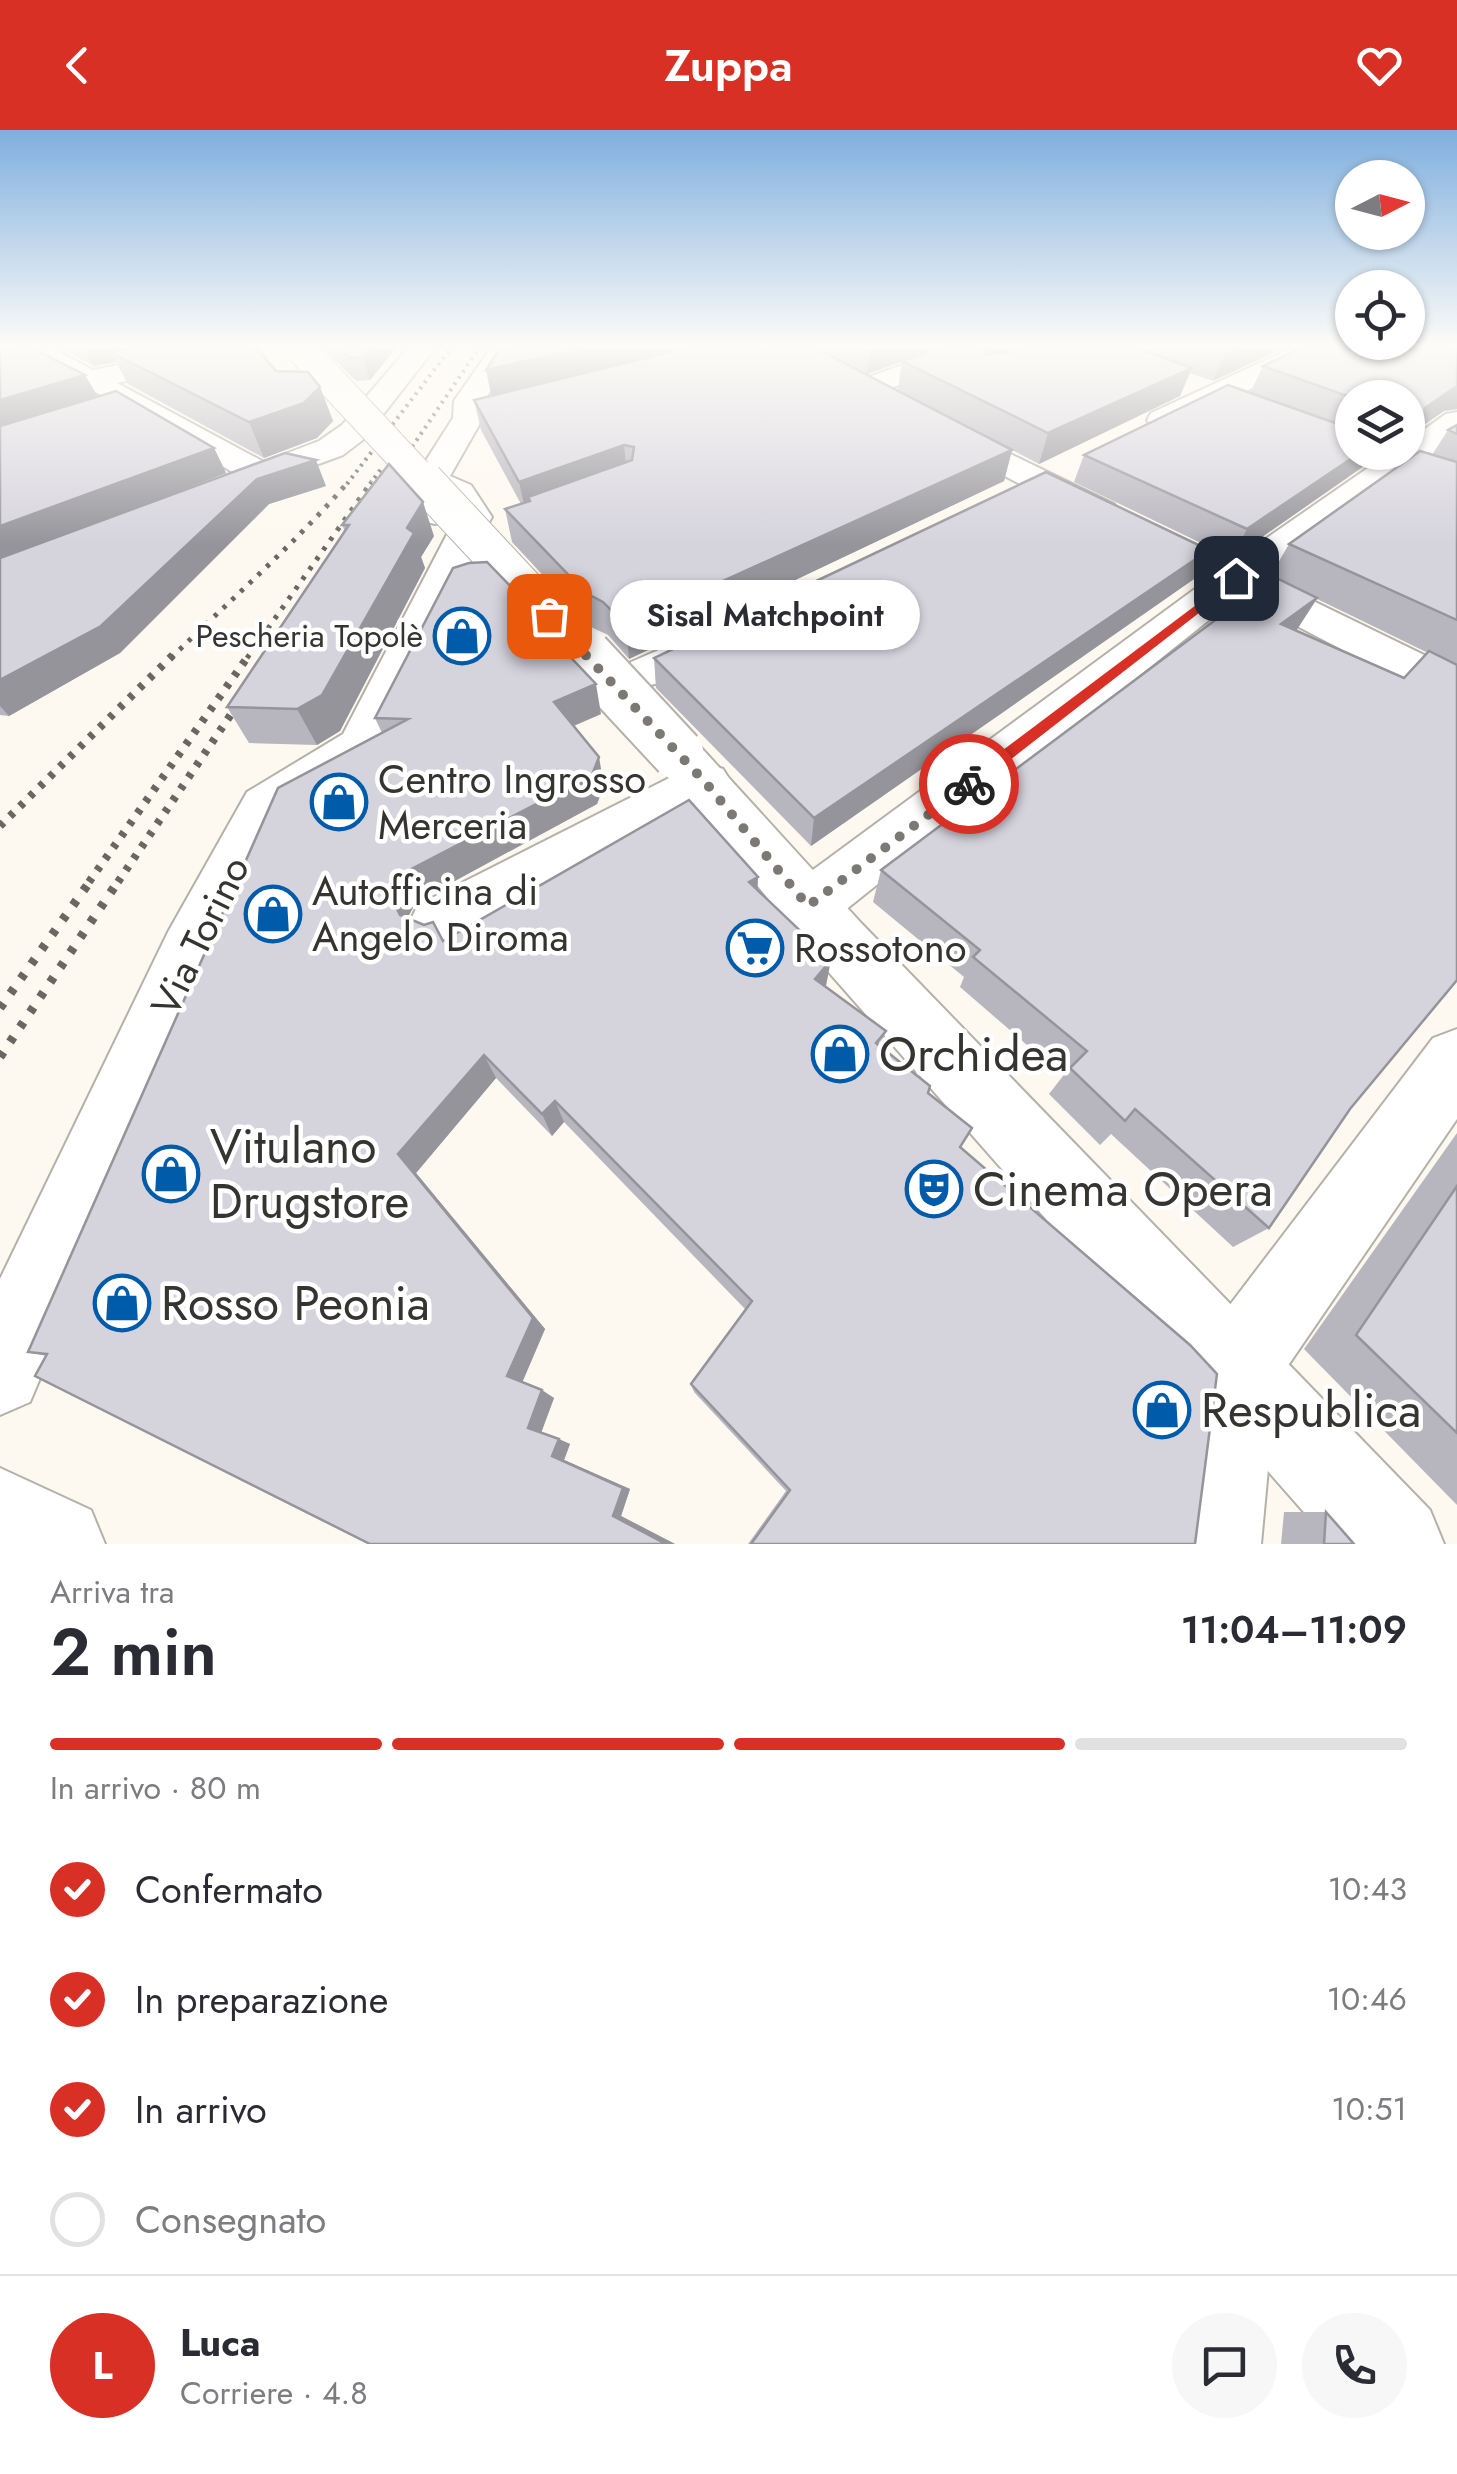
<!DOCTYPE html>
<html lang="it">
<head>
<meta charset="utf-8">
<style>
  body { margin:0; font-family:Jost,sans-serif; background:#f7f7f7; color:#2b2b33; height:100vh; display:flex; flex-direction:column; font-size:38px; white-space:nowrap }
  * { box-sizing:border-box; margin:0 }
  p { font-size:32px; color:#7c7c81 }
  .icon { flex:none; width:55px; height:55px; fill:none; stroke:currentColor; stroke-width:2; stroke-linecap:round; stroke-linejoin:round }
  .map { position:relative; height:1414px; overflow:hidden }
  .panel { display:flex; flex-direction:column; background:#fff; flex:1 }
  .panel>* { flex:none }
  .needle { width:65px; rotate:84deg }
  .controls { position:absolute; left:1335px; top:30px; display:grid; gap:20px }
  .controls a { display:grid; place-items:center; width:90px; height:90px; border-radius:50%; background:#fff; box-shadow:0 2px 8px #0004; font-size:50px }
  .pin { position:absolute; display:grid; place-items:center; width:85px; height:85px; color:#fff; margin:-42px; border-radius:20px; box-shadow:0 5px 15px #0006 }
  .courier { position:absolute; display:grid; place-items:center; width:100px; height:100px; margin:-50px; border:8px solid #d93025; border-radius:50%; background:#fff; color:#222; box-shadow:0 2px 12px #0007 }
  .bubble { position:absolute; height:70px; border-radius:35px; background:#fff; box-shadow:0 2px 8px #0004; font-size:32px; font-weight:600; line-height:70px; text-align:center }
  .head em { font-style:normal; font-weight:600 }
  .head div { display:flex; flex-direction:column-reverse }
  .head { display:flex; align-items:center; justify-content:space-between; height:170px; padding:0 50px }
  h1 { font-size:65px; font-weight:600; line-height:75px }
  .bar { display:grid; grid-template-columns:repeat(4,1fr); gap:15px 10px; align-content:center; height:120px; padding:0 50px }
  .bar i { height:12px; border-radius:8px; background:#e1e1e2 }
  .bar .active { background:#d93025 }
  .bar p { grid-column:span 4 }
  .line { display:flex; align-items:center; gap:25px; padding:0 50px; border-top:2px solid #e1e1e2 }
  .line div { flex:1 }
  .round { display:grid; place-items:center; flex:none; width:105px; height:105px; border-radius:52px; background:#f7f7f7 }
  ol { padding:0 50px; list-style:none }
  li { display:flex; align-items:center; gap:30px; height:110px }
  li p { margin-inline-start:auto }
  li .icon { padding:10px; border-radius:50%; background:#d93025; color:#fff; stroke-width:4 }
  li:last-child { color:#7c7c81 }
  li i { width:55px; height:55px; border:5px solid #e1e1e2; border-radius:50% }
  header { display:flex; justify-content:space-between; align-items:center; height:130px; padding:0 50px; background:#d93025; color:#fff; font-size:45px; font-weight:600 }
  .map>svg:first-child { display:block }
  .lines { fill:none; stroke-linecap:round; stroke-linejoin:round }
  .minor-casing { stroke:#b5b0a8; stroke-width:4 }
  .tertiary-casing { stroke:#b5b0a8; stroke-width:4 }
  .minor { fill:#fff; fill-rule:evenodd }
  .tertiary { fill:#fff; fill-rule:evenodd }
  .rail-far3 { stroke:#6a6763; stroke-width:4; stroke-dasharray:2.5 5; stroke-linecap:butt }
  .rail-far2 { stroke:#6a6763; stroke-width:5; stroke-dasharray:4 8; stroke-linecap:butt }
  .rail-far1 { stroke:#6a6763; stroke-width:8; stroke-dasharray:5 9; stroke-linecap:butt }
  .rail { stroke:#6a6763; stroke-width:9; stroke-dasharray:6 12; stroke-linecap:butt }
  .tertiary-bridge-far2-casing { stroke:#b5b0a8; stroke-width:32; stroke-linecap:butt }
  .tertiary-bridge-far1-casing { stroke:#b5b0a8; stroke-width:41; stroke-linecap:butt }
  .tertiary-bridge-casing { stroke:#b5b0a8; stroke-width:55; stroke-linecap:butt }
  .tertiary-bridge-far2 { stroke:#fff; stroke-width:30 }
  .tertiary-bridge-far1 { stroke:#fff; stroke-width:39 }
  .tertiary-bridge { stroke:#fff; stroke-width:51 }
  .wall { fill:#b7b5bd; fill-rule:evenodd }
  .shaded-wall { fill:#95949a }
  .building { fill:#d5d3dc; stroke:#95949a; stroke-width:2.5 }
  .route { fill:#d93025 }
  .done { stroke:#7c7974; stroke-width:10; stroke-dasharray:0 18 }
  .labels { text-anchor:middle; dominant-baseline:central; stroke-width:9; stroke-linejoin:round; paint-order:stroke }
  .far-poi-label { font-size:32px; fill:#363431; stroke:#fff; text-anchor:end }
  .poi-label { font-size:40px; fill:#363431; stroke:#fff; text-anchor:start }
  .street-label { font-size:40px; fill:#363431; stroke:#fff }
  .near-poi-label { font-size:48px; fill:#363431; stroke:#fff; text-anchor:start }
</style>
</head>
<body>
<header><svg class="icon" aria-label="back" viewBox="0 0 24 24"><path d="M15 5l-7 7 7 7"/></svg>Zuppa<svg class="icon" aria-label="heart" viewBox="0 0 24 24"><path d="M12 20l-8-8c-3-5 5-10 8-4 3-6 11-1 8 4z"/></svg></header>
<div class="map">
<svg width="1457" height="1414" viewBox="0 0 1457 1414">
  <rect width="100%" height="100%" fill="#fdf9f0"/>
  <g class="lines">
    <!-- minor casing -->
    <g class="minor-casing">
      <g id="minor">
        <path d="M205,218H257L244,226L93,258L83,255L79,249L83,243L93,240Z"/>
        <path d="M491,218H517L484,271L483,288L450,346L471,355L492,387L475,417L465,452L380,627L286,689L220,824L30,1272L0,1285V1149L168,802L247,662L343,604L456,387L448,374L453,383L448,391L435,394L422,391L412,376L416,346L453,288L454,271Z"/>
        <path d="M949,218H987L983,224L875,264H855L850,258L855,252Z"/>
        <path d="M1292,218H1326L1322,224L1173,297H1151L1147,290L1151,283Z"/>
        <path d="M1457,282V306L1264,447L1457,541V575L1441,571L1239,466L829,793L808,800L787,793L779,776L787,759L1222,439L1391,322H1408V311L1446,284Z"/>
        <path d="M942,291L1114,374L1119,382L1114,390L1101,393L1088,390L931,307L926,300L931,293Z"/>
        <path d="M721,493L736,497L743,506L736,515L663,552L647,556L631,552L624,542L631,532Z"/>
        <path d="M705,633L723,639L731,652L723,665L460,811L439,818L418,811L409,793L418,775L687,639Z"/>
        <path d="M1457,899V989L1276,1253L1261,1414H1165L1191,1239L1204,1209L1433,908Z"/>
        <path d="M0,1338L91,1380L105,1414H0Z"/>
      </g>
    </g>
    <!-- tertiary casing -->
    <g class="tertiary-casing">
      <g id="tertiary">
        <path d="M19,218H52L264,332L319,311L342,295L408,218H435L364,309L343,325L237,364L225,361L220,354L234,343L122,276L23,224Z"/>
        <path d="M678,606L696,612L862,794L1430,1380L1444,1414H1332L818,830L660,636L653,624L660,612Z"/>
      </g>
    </g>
    <!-- minor -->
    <use href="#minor" class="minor"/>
    <!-- tertiary -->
    <use href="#tertiary" class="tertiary"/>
    <!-- rail-far3 -->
    <g class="rail-far3">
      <path d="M347,354L451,218"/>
      <path d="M370,354L381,339"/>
      <path d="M387,354L479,218"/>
    </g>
    <!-- rail-far2 -->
    <g class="rail-far2">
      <path d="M381,363L389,351"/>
      <path d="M171,528C231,469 294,415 349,351"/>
      <path d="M247,528L372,351"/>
    </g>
    <!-- rail-far1 -->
    <g class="rail-far1">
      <path d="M0,696L173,525"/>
      <path d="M89,752L249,525"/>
      <path d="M118,752L246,562"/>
    </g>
    <!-- rail -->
    <g class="rail">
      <path d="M0,878L91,750"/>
      <path d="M0,927L119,750"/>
    </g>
    <!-- tertiary-bridge-far2 casing -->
    <g class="tertiary-bridge-far2-casing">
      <path id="tertiary-bridge-far2" d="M300,218L427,354"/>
    </g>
    <!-- tertiary-bridge-far1 casing -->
    <g class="tertiary-bridge-far1-casing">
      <path id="tertiary-bridge-far1" d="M424,351L589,528"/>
    </g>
    <!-- tertiary-bridge casing -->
    <g class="tertiary-bridge-casing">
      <path id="tertiary-bridge" d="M586,525L678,624"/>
    </g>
    <!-- tertiary-bridge-far2 -->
    <use href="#tertiary-bridge-far2" class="tertiary-bridge-far2"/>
    <!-- tertiary-bridge-far1 -->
    <use href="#tertiary-bridge-far1" class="tertiary-bridge-far1"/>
    <!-- tertiary-bridge -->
    <use href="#tertiary-bridge" class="tertiary-bridge"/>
  </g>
  <!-- wall -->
  <g class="wall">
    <path d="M0,218L98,267L214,318L226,343L154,371L326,356L269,374L120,523L9,586L0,585Z"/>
    <path d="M60,218H257L276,241L320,257L333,291L317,308L264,328L128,254L116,232L94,236Z"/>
    <path d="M323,218H396L370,250L356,251Z"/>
    <path d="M818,218H939L867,244Z"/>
    <path d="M1019,218L1003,223L1023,218H1284L1213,251L1190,243L1180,266L1039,334L898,260L902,231Z"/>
    <path d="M1301,218H1457V279L1444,281L1415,301L1408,313V268H1352V322H1372L1364,336L1232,428L1074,352L1084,325L1228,255L1250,263L1263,236Z"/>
    <path d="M491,266L1012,320L1004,351L629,529L608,505L591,497L512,412L505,379L521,374L481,300L474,270Z"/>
    <path d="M1457,295V850L1350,979L1269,1098L1233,1117L1111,1004L1100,1015L1049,964L1063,946L960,857L964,847L873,772L881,740L1226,482L1225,481L1244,448L1271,445L1289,414L1432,325L1448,300ZM1317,469L1381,500L1428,523L1404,548L1296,501Z"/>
    <path d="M342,395L434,406L421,427L425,438L340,601L317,615L249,613L227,577L345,401Z"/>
    <path d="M1209,420L1194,449L811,716L656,558L654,528Z"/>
    <path d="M559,515L601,584L574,596L604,656L597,674L416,772L407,788L443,811L758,760L826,856L886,901L880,917L928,963L1195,1414H748L786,1361L694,1262L691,1254L746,1180L564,992L552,1006L496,948L416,1043L545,1199L522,1253L554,1268L541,1303L570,1314L564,1330L630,1359L621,1386L675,1414H370L46,1226L28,1222L382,603L375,588Z"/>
    <path d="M1457,1003V1375L1304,1219Z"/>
    <path d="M1284,1382H1326L1354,1414H1281Z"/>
  </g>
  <!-- shaded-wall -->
  <g class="shaded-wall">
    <path d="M83,218H187L110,222L116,232L94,236Z"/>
    <path d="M371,218H396L370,250L363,227Z"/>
    <path d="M583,218H699L492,269L486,240Z"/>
    <path d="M870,218H939L867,244Z"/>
    <path d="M978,218H1019L978,232Z"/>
    <path d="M1236,218H1284L1213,251L1225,223Z"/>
    <path d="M1192,238L1180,266L1039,334L1048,303Z"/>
    <path d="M85,245L99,268L0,299V270Z"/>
    <path d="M1457,256V279L1444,281L1415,301L1424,288L1425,278Z"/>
    <path d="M320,257L333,291L317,308L264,328L249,292Z"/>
    <path d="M624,315L627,346L528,367L531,382L526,383L519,352Z"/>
    <path d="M214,318L226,343L0,430V396Z"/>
    <path d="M1012,320L1004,351L629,529L626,495Z"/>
    <path d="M1361,322H1372L1364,336L1232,428L1247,399Z"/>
    <path d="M316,330L326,356L269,374L120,523L9,586L0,576V550L257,349Z"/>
    <path d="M423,372L434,406L421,427L425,438L340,601L317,615L297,579Z"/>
    <path d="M1209,420L1194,449L811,716L814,688Z"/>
    <path d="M1317,468L1296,501L1281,494Z"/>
    <path d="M596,554L601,584L561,601L554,572Z"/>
    <path d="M599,627L604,656L597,674L416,772L406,791L400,785L390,764L402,744Z"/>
    <path d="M758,747L757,775L749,752Z"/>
    <path d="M831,830L826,856L815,849Z"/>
    <path d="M484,925L496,948L416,1043L545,1199L521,1255L507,1246L398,1024Z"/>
    <path d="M555,971L564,992L552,1006L542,984Z"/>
    <path d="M542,1260L554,1268L541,1303L528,1298Z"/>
    <path d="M559,1309L570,1314L564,1330L630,1359L621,1386L675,1414H666L613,1386L552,1326Z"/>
  </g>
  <!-- building -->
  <g class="building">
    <path d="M13,218H32L85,245L0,270V221Z"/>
    <path d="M130,218H257L276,241L308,242L320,257L304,273L249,292L110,222Z"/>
    <path d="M338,218H371L363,227L349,228Z"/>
    <path d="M500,218H583L486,240Z"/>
    <path d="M686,218H815L1012,320L626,495L603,472L586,463L505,379L530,371L528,367L632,330L634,317L624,315L519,352L474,270Z"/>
    <path d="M940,218H980L985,224L1007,223L1023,218H1136L1192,238L1048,303L902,231Z"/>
    <path d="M1211,218H1236L1225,223Z"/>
    <path d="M1301,218H1457V256L1425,278L1424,288H1408V268H1353L1263,236Z"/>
    <path d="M1228,255L1352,299V322H1361L1247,399L1084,325Z"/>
    <path d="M116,261L214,318L0,396V296Z"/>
    <path d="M1457,295V304L1448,300Z"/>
    <path d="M1420,321L1457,332V490L1289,414Z"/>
    <path d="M285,323L316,330L257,349L101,496L0,550V428Z"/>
    <path d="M389,334L423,372L407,398L414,403L322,565L297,579L227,577L349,395H342Z"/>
    <path d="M1046,342L1209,420L814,688L654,528Z"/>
    <path d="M487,432L551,498L559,515L596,554L554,572L599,627L592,645L402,744L390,764L400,785L424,795L433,792L443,811L689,670L758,747L749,752L831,830L815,849L886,901L876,913L930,956L928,963L972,998L960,1017L1190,1215L1217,1244L1195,1414H751L790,1360L691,1254L752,1171L555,971L542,984L484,925L398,1024L533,1188L507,1246L542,1260L528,1298L559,1309L552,1326L623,1358L613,1386L666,1414H370L35,1246L47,1224L28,1222L278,658L408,589L375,588L453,438L469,433Z"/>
    <path d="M1256,438L1317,468L1281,494L1404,548L1429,521L1457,535V850L1350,979L1269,1098L1135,979L1125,991L1070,938L1087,921L973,827L980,820L881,740L1254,461L1244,448Z"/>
    <path d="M1457,1056V1303L1356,1205Z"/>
    <path d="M1326,1382L1354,1414H1324Z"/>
  </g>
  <!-- sky -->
  <linearGradient id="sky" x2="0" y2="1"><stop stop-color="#7fafde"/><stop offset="0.52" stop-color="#fefcf8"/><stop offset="1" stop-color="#fefcf8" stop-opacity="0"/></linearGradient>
  <rect width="1457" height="416" fill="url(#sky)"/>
  <!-- route -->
  <path class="route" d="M1236,445L1240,451L974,658H963V650Z"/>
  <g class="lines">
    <!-- done -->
    <path class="done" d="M549,486L705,652L808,776L969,654"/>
  </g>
  <!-- icons -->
  <defs>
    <g id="shop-ring" transform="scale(2.875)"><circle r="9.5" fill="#fff" stroke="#005caa" stroke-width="1.5"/><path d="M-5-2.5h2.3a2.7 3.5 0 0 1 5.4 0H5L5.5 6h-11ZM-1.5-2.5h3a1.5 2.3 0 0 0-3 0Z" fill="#005caa"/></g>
    <g id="supermarket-ring" transform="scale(2.875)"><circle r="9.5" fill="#fff" stroke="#005caa" stroke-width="1.5"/><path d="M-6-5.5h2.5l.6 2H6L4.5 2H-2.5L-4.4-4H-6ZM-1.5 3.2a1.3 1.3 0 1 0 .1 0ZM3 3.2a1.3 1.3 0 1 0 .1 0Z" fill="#005caa"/></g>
    <g id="theatre-ring" transform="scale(2.875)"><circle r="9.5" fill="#fff" stroke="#005caa" stroke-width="1.5"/><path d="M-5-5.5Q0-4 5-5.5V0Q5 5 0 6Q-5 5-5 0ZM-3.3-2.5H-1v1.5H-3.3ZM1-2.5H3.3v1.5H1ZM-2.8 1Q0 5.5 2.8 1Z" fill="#005caa"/></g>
  </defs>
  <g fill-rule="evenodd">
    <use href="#shop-ring" x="462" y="506"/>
    <use href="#shop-ring" x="339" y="672"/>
    <use href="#shop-ring" x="273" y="784"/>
    <use href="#supermarket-ring" x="755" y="818"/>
    <use href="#shop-ring" x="840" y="924"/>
    <use href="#shop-ring" x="171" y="1044"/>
    <use href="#theatre-ring" x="934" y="1059"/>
    <use href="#shop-ring" x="122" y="1173"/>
    <use href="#shop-ring" x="1162" y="1280"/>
  </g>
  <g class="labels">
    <!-- far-poi labels -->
    <g class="far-poi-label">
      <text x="423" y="506">Pescheria Topolè</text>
    </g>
    <!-- poi labels -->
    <g class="poi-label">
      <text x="378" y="649">Centro Ingrosso<tspan x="378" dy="46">Merceria</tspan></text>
      <text x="312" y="761">Autofficina di<tspan x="312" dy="46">Angelo Diroma</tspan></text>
      <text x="794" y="818">Rossotono</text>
    </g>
    <!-- street labels -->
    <g class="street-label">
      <text transform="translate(200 806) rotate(-64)">Via Torino</text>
    </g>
    <!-- near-poi labels -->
    <g class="near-poi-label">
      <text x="879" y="924">Orchidea</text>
      <text x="210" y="1016">Vitulano<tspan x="210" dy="55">Drugstore</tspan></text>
      <text x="973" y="1059">Cinema Opera</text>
      <text x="161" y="1173">Rosso Peonia</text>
      <text x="1201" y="1280">Respublica</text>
    </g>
  </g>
</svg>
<div class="controls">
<a><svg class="needle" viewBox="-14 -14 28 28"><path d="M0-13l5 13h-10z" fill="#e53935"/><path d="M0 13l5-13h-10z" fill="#7c7c81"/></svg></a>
<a><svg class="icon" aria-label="locate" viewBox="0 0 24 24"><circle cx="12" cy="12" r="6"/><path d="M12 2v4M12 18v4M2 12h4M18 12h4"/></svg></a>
<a><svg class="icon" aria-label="layers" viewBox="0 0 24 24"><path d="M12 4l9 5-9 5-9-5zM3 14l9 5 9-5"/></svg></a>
</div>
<div class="pin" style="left:549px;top:486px;background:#ea580c"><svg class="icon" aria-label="bag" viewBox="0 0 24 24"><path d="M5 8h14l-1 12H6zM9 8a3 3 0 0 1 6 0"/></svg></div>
<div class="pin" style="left:1236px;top:448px;background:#1f2937"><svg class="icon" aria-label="home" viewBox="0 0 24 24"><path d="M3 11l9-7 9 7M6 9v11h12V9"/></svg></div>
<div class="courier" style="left:969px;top:654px"><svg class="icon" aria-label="bike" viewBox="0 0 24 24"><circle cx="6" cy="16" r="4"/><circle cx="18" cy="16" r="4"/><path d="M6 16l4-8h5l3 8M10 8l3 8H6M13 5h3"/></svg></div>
<div class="bubble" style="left:610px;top:450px;width:310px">Sisal Matchpoint</div>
</div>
<section class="panel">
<div class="head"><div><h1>2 min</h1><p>Arriva tra</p></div><em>11:04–11:09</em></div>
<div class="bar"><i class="active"></i><i class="active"></i><i class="active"></i><i></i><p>In arrivo · 80 m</p></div>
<ol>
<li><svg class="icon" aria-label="check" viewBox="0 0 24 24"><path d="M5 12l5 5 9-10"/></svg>Confermato<p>10:43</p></li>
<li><svg class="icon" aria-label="check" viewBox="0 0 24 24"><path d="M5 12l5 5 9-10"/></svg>In preparazione<p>10:46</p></li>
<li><svg class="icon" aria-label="check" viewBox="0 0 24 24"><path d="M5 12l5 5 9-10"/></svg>In arrivo<p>10:51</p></li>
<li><i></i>Consegnato</li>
</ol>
<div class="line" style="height:180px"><b class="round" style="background:#d93025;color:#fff">L</b><div><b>Luca</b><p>Corriere · 4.8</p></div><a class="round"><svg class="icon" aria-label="chat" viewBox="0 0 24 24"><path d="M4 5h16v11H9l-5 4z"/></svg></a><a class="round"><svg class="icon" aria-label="phone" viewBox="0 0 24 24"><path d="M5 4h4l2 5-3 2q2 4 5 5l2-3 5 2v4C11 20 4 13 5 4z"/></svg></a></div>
</section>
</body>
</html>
